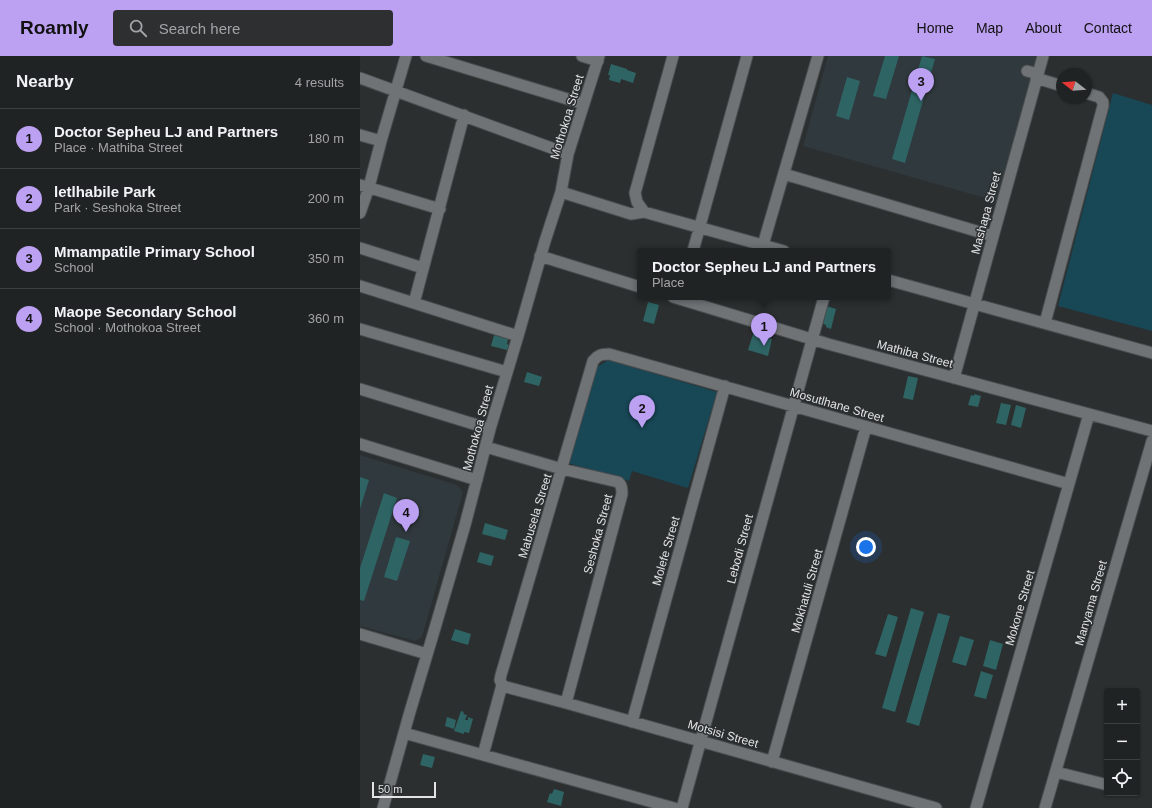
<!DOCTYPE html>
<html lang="en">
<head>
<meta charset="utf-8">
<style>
	body { margin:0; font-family:Helvetica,sans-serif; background:#2d2f31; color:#f1f3f6 }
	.controls { position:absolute; right:12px; bottom:12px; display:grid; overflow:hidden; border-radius:4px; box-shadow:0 1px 3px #0004 }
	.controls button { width:36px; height:36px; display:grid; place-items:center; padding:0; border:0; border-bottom:1px solid #3d4041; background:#202324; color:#f1f3f6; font:20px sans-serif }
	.compass { position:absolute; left:696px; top:12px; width:36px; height:36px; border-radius:50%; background:#202324; box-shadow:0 1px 3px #0004; rotate:287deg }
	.scale { position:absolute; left:12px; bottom:10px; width:64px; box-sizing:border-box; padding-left:4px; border:2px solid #e1e3e4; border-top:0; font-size:11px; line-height:14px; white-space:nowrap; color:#e1e3e4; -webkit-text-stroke:3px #2b2f30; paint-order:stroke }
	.you { position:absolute; left:506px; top:491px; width:14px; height:14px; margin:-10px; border:3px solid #fff; border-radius:50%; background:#1a73e8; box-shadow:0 0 0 6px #1a73e833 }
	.badge { display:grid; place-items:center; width:26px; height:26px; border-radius:50%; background:#bca0f2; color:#111; font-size:13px; font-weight:700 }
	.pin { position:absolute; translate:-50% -33px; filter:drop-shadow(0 1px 2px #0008) }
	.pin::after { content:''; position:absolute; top:21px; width:14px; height:12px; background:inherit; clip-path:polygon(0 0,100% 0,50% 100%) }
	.popup { position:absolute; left:277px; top:192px; width:254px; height:52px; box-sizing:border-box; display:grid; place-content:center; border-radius:4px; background:#202324; filter:drop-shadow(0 1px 3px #0005); font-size:13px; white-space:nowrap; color:#a2a4a6 }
	.popup b { font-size:15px; color:#f1f3f6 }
	.popup::after { content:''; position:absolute; left:50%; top:100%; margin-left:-8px; border:8px solid transparent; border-top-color:#202324 }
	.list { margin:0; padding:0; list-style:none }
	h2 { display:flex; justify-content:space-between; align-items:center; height:52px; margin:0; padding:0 16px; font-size:17px }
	h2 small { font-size:13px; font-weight:400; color:#a2a4a6 }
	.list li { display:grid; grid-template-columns:26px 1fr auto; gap:12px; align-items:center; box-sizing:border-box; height:60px; padding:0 16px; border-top:1px solid #3d4041 }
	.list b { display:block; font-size:15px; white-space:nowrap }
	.list p { margin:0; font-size:13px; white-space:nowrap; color:#a2a4a6 }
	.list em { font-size:13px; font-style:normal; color:#a2a4a6 }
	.icon { flex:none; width:22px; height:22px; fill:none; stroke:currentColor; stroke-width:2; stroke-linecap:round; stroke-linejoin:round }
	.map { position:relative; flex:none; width:792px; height:752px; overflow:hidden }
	header { display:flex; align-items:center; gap:24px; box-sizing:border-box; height:56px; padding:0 20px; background:#bca0f2; color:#111 }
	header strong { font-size:19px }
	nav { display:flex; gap:22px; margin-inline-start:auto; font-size:14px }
	.search { width:280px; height:36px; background:#2d2f31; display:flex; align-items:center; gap:10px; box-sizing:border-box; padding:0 14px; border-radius:4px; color:#a2a4a6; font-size:15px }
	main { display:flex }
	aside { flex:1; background:#202324 }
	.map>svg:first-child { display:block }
	.built { fill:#30393d }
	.green { fill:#184756 }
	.building { fill:#2e6464 }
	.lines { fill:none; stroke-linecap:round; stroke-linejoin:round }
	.minor-casing { stroke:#494c4d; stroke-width:13 }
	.minor { stroke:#6f7375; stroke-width:11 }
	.labels { text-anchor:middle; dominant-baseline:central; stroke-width:3; stroke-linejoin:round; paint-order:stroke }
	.street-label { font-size:12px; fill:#e1e3e4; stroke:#2b2f30 }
</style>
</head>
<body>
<header>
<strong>Roamly</strong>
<div class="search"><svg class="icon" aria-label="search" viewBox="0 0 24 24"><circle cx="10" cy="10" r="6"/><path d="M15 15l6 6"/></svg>Search here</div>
<nav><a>Home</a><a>Map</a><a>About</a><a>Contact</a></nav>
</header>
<main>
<aside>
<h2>Nearby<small>4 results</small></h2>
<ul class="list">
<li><span class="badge">1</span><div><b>Doctor Sepheu LJ and Partners</b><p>Place · Mathiba Street</p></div><em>180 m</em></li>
<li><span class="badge">2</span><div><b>letlhabile Park</b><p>Park · Seshoka Street</p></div><em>200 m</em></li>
<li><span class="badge">3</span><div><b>Mmampatile Primary School</b><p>School</p></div><em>350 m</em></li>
<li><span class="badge">4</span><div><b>Maope Secondary School</b><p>School · Mothokoa Street</p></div><em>360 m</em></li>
</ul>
</aside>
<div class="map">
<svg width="792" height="752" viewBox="0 0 792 752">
	<rect width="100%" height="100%" fill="#2b2f30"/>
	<path class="built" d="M 468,0 L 679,0 L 639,146 L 443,90 Z
		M 0,399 L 97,429 L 103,436 L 62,581 L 55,585 L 0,570 Z"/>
	<path class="green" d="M 753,37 L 792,49 L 792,275 L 698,250 Z
		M 248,304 L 357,336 L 328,432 L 272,415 L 269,425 L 208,407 L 237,311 Z"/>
	<path class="building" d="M 525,0 L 539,0 L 526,43 L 513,40 Z
		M 562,0 L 575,3 L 545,107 L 532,103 Z
		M 251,8 L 267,13 L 267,14 L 276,17 L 273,27 L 261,23 L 260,27 L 249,24 L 250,19 L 248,19 Z
		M 487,21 L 500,25 L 489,64 L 476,60 Z
		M 288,246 L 299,249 L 294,268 L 283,265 Z
		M 466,250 L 476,253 L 471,273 L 466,271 L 466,269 L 461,267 Z
		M 394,275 L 399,277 L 398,280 L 412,283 L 408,300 L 388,294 Z
		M 134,279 L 148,283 L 147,288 L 149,289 L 147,294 L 131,290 Z
		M 167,316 L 182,321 L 179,330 L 164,326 Z
		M 548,320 L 558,322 L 553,344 L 543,342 Z
		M 614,338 L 621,340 L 618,351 L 608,349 L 611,339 L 614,340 Z
		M 641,347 L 651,349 L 646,369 L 636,367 Z
		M 656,349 L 666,352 L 661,372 L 651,369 Z
		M 0,421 L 9,424 L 0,453 Z
		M 24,437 L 37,442 L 4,545 L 0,544 L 0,512 Z
		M 125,467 L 148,474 L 145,484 L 122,478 Z
		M 36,481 L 50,485 L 37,525 L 24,521 Z
		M 120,496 L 134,500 L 131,510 L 117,506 Z
		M 551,552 L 564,556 L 535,656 L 522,652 Z
		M 578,557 L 590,560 L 559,670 L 546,666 Z
		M 528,558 L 538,561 L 526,601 L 515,598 Z
		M 95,573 L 111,578 L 108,589 L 91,584 Z
		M 600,580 L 614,584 L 606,610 L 592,606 Z
		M 630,584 L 643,588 L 636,614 L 623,610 Z
		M 621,615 L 633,619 L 626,643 L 614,640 Z
		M 101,655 L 104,656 L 103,658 L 107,659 L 105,664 L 108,664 L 108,661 L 113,663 L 109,677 L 104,676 L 104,678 L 94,675 Z
		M 87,661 L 96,664 L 94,673 L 85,670 Z
		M 63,698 L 75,701 L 72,712 L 60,709 Z
		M 194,733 L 204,736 L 201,750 L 187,746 L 190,737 L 192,738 Z"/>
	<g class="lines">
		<g class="minor-casing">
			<path id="minor" d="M 66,0 L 224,48
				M 222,0 L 238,5
				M 667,15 L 678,18
				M 0,22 L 208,98
				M 676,22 L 702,30
				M 0,79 L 21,85
				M 424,118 L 633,180
				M 0,129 L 80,153
				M 201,136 L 271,158 L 284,156 L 424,195
				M 284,156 L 277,146 L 275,137 L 313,0
				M 0,157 L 9,131 L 21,85 L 46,0
				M 403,189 L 458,0
				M 0,192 L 63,212
				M 333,195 L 387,0
				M 180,200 L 280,231
				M 528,224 L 792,297
				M 0,230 L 158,280
				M 313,241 L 468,288 L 792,375
				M 54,247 L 104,59
				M 685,267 L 743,50 L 743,46 L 739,41 L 726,37
				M 0,273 L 147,316
				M 594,322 L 683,0
				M 0,333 L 130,373
				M 0,388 L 117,424
				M 126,391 L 202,413 L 258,426 C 262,429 262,433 262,438 L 206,647
				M 0,578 L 67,598
				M 142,629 L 140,624 L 141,619 L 233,305 C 238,299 241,298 249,298 L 709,428
				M 142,629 L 146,631 L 206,647 L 576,752
				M 272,666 L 365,330
				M 44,677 L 314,752
				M 123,699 L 142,629
				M 412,706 L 506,371
				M 696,716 L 744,728
				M 23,752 L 49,659 L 75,572 L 105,469 L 130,373 L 158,280 L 185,185 L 201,136 L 208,98 L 239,0
				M 322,752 L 464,241
				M 616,752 L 729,358
				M 685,752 L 792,385"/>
		</g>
		<use href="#minor" class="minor"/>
	</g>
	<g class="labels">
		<g class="street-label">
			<text transform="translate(207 61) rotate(-73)">Mothokoa Street</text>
			<text transform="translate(626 157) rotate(-75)">Mashapa Street</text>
			<text transform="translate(555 298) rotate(15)">Mathiba Street</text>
			<text transform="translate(477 349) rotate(16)">Mosutlhane Street</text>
			<text transform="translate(118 372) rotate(-75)">Mothokoa Street</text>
			<text transform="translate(175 460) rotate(-73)">Mabusela Street</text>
			<text transform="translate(238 478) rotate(-75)">Seshoka Street</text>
			<text transform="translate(380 493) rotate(-75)">Lebodi Street</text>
			<text transform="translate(306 495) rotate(-74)">Molefe Street</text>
			<text transform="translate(447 535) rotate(-74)">Mokhatuli Street</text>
			<text transform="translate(731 547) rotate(-74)">Manyama Street</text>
			<text transform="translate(660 552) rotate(-74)">Mokone Street</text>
			<text transform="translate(363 678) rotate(16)">Motsisi Street</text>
		</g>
	</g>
</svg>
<div class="controls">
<button>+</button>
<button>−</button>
<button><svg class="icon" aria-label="locate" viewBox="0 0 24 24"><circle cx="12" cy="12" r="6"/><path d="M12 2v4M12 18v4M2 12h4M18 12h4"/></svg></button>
</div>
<svg class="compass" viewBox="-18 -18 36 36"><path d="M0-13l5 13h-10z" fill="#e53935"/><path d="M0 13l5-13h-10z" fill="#a2a4a6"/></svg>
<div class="scale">50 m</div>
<div class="you"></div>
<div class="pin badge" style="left:404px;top:290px">1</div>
<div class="popup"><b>Doctor Sepheu LJ and Partners</b>Place</div>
<div class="pin badge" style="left:282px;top:372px">2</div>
<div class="pin badge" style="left:561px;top:45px">3</div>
<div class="pin badge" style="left:46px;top:476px">4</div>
</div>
</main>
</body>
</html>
